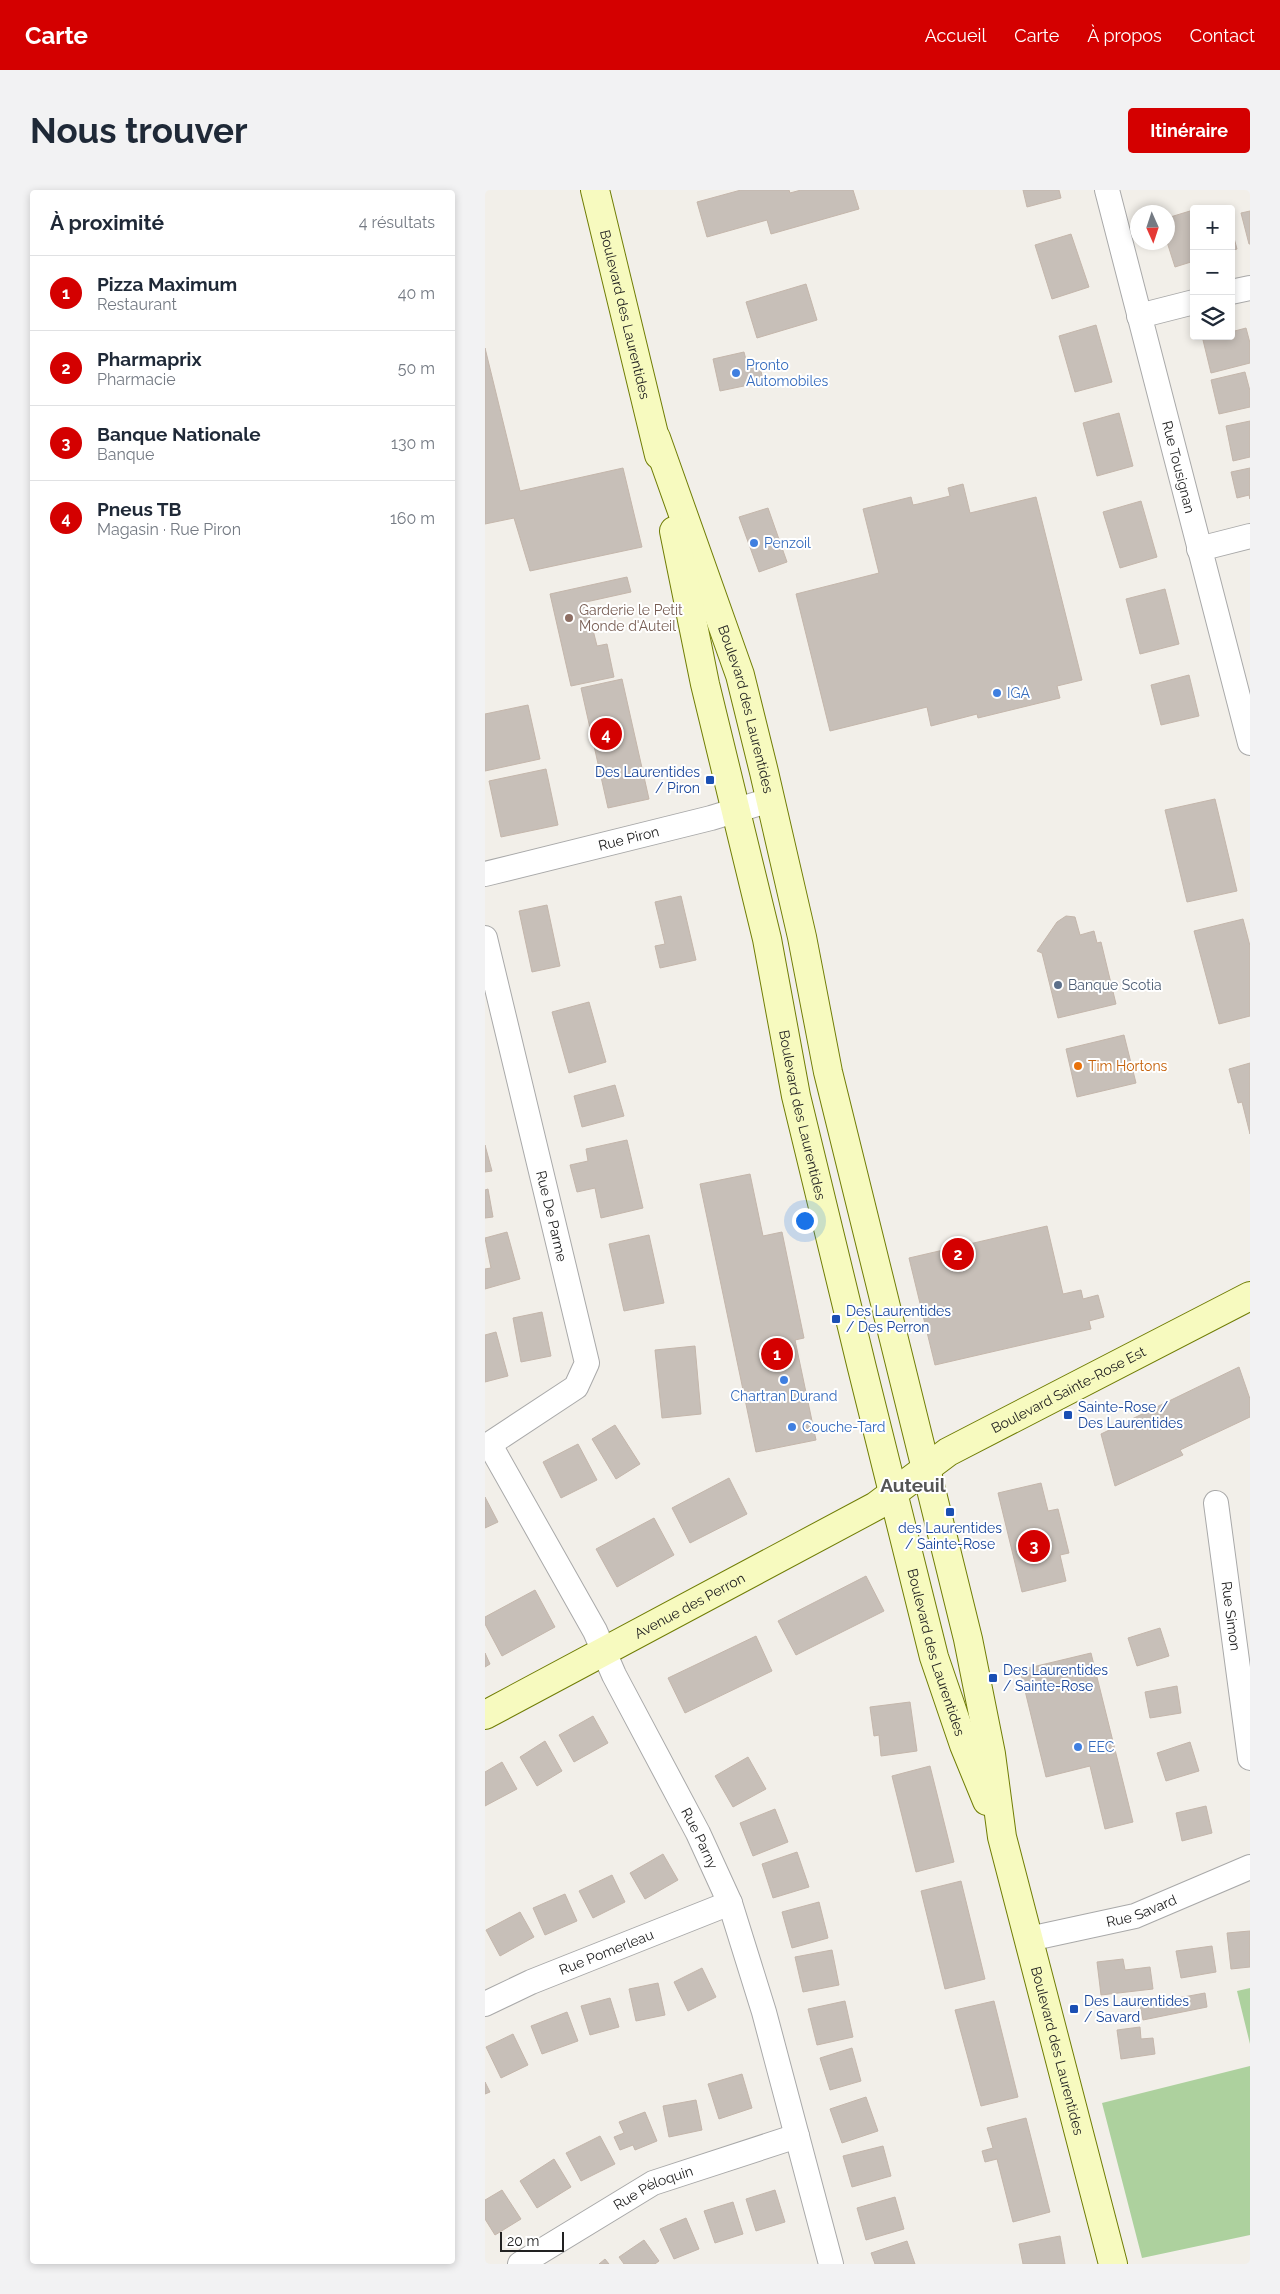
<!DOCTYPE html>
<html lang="fr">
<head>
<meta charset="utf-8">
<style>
	body { margin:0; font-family:Raleway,sans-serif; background:#f2f2f3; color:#1f2937 }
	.controls { position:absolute; right:15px; top:15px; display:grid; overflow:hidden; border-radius:5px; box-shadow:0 2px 8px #0003 }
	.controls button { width:45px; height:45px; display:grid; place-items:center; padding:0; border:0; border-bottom:1px solid #e0e1e3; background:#fff; color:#1f2937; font:25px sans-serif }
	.compass { position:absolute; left:645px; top:15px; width:45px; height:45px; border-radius:50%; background:#fff; box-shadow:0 2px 8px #0003; rotate:177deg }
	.scale { position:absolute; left:15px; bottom:12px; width:64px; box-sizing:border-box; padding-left:5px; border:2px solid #222; border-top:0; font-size:14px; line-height:18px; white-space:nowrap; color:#222; -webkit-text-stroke:4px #fff; paint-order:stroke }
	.you { position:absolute; left:319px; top:1030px; width:18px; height:18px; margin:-12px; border:4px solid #fff; border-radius:50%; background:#1a73e8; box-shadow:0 0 0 8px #1a73e833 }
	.badge { display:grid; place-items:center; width:32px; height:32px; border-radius:50%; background:#d40000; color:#fff; font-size:16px; font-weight:700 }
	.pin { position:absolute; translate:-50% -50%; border:2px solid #fff; box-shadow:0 1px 5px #0006 }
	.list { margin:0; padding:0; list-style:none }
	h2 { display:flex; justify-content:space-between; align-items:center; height:65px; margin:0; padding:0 20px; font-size:21px }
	h2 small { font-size:16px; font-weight:400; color:#747a83 }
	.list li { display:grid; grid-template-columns:32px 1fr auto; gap:15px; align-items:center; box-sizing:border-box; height:75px; padding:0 20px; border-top:1px solid #e0e1e3 }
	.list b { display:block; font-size:19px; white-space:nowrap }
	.list p { margin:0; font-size:16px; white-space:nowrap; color:#747a83 }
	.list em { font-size:16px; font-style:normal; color:#747a83 }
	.icon { flex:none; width:28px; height:28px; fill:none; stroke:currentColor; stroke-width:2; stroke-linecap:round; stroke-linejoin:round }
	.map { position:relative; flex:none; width:765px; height:2074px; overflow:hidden; border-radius:5px }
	header { display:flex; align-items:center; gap:30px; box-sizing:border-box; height:70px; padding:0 25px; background:#d40000; color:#fff }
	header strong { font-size:24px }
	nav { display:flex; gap:28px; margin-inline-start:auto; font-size:18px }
	.intro { display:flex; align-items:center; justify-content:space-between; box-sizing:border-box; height:120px; padding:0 30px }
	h1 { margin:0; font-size:35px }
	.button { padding:12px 22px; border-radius:5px; background:#d40000; color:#fff; font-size:18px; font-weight:700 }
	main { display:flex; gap:30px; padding:0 30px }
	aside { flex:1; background:#fff; border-radius:5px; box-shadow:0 2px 8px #0003 }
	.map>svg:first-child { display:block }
	.forest { fill:#add19e }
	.building { fill:#c7bfb8; stroke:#c4b6ab }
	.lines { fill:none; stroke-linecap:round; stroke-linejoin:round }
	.street-casing { stroke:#a9a9a9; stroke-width:26 }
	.secondary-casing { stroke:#707d05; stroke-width:30 }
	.street { stroke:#fff; stroke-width:24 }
	.secondary { stroke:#f7fabf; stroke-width:28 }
	.shop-dot { fill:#3f7fe0; stroke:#fff; stroke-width:2 }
	.education-dot { fill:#8d6e63; stroke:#fff; stroke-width:2 }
	.transit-dot { fill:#1a4fb4; stroke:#fff; stroke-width:2 }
	.service-dot { fill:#5c6f8a; stroke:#fff; stroke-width:2 }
	.food-dot { fill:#e8710a; stroke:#fff; stroke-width:2 }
	.labels { text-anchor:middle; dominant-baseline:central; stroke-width:4; stroke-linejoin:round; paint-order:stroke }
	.street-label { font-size:14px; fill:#222; stroke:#fff }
	.shop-label { font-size:14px; fill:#366cbe; stroke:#fff; text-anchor:start }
	.education-label { font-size:14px; fill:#785e54; stroke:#fff; text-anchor:start }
	.transit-label { font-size:14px; fill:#164399; stroke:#fff; text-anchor:start }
	.service-label { font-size:14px; fill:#4e5e75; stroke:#fff; text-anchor:start }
	.food-label { font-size:14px; fill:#c56008; stroke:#fff; text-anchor:start }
	.district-label { font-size:19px; font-weight:bold; fill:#555; stroke:#fff }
</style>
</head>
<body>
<header>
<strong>Carte</strong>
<nav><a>Accueil</a><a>Carte</a><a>À propos</a><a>Contact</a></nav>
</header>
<div class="intro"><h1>Nous trouver</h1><a class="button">Itinéraire</a></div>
<main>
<aside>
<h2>À proximité<small>4 résultats</small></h2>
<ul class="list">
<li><span class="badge">1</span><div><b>Pizza Maximum</b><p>Restaurant</p></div><em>40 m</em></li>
<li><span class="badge">2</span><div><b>Pharmaprix</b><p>Pharmacie</p></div><em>50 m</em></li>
<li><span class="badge">3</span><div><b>Banque Nationale</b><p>Banque</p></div><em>130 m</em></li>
<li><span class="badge">4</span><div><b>Pneus TB</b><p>Magasin · Rue Piron</p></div><em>160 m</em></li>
</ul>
</aside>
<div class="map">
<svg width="765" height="2074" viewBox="0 0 765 2074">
	<rect width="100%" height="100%" fill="#f2efe9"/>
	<path class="forest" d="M 765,1798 L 765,1854 L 752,1801 Z
		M 765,1876 L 765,2045 L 657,2068 L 617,1913 Z"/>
	<path class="building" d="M 256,0 L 304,0 L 305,3 L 316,0 L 368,0 L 374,19 L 286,44 L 282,30 L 222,47 L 212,12 Z
		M 538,0 L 574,0 L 576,8 L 542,17 Z
		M 705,21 L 709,33 L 709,71 L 690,77 L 682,52 L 682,28 Z
		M 765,21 L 765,54 L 764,54 L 756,23 Z
		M 746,37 L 752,59 L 746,61 Z
		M 586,44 L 604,97 L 567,109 L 550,55 Z
		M 321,94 L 332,130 L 272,148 L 261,112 Z
		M 611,135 L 627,192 L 590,202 L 574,146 Z
		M 761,138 L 765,153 L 765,173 L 726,183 L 718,150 L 731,146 L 746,146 L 746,142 Z
		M 0,158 L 35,301 L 138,278 L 157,357 L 45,381 L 29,328 L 0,334 Z
		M 259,162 L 263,178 L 275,175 L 278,192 L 235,201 L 228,169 Z
		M 760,182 L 765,201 L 765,217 L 734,224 L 726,190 Z
		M 634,223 L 648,276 L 612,286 L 598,233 Z
		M 765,231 L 765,267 L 748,271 L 741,236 Z
		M 765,278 L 765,309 L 764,305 L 752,308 L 746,282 Z
		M 478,294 L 485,323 L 551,307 L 597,490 L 572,496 L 575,508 L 493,528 L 492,524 L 446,536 L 442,517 L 345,541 L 311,404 L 394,383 L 378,319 L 426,307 L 428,315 L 433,314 L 465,306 L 463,298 Z
		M 656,311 L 672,367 L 635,378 L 618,322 Z
		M 283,318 L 302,372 L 274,382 L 254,327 Z
		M 142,387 L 146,402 L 101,412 L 112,456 L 122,454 L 129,487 L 86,496 L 65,404 Z
		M 680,399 L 694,454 L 655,464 L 641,409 Z
		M 704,485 L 714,526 L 676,535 L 666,495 Z
		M 137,489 L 164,609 L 123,618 L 96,498 Z
		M 43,515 L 55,569 L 0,581 L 0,524 Z
		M 61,579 L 73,635 L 16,647 L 4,591 Z
		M 730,609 L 752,701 L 702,712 L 680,620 Z
		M 196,706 L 211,770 L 175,778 L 170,756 L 180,754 L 170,712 Z
		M 62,715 L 75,776 L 47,782 L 34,721 Z
		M 581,726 L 590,727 L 595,745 L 609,741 L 612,753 L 616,752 L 631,814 L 573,828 L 557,763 L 552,761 L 572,732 Z
		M 758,729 L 765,756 L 765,826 L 734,834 L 709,741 Z
		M 104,812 L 121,872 L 84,883 L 67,822 Z
		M 639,845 L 651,893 L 592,907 L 581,859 Z
		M 765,873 L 765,944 L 757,912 L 753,913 L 744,879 Z
		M 130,895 L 139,926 L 97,937 L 89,906 Z
		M 142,950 L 158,1018 L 116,1028 L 110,998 L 92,1002 L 85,975 L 103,971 L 101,959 Z
		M 0,955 L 7,981 L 0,982 Z
		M 265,984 L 278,1046 L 297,1042 L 319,1148 L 310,1150 L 331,1250 L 271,1262 L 215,994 Z
		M 3,999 L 8,1027 L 0,1028 L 0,1000 Z
		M 562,1036 L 578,1104 L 596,1100 L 598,1109 L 613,1105 L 619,1127 L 604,1131 L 606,1139 L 450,1175 L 424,1068 Z
		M 22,1042 L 35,1089 L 0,1099 L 0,1079 L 6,1078 L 0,1048 Z
		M 164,1045 L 179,1113 L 139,1121 L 124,1054 Z
		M 57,1122 L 66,1166 L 36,1172 L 28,1128 Z
		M 11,1142 L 23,1186 L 0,1192 L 0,1145 Z
		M 210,1156 L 216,1224 L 177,1228 L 170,1160 Z
		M 754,1177 L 765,1209 L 765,1227 L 695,1260 L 698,1265 L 630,1296 L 616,1244 Z
		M 130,1235 L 155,1274 L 131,1289 L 107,1249 Z
		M 93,1254 L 112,1290 L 76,1308 L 58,1272 Z
		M 244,1288 L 262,1324 L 205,1353 L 187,1318 Z
		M 556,1293 L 563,1321 L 573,1319 L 584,1363 L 575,1365 L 581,1391 L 537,1402 L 513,1303 Z
		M 0,1307 L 13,1332 L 0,1338 Z
		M 169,1328 L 189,1365 L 132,1397 L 111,1359 Z
		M 381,1386 L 399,1421 L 311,1465 L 293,1431 Z
		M 50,1400 L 70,1437 L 17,1466 L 0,1434 L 0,1427 Z
		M 675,1438 L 684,1466 L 652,1476 L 643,1448 Z
		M 271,1446 L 287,1481 L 200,1523 L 183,1488 Z
		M 0,1463 L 5,1474 L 0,1477 Z
		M 606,1463 L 648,1632 L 620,1639 L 605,1576 L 561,1587 L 535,1480 Z
		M 692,1496 L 696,1523 L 665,1528 L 660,1502 Z
		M 425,1512 L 432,1561 L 396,1566 L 394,1545 L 389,1546 L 385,1517 Z
		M 108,1526 L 123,1553 L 89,1572 L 74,1545 Z
		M 60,1551 L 77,1581 L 52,1596 L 35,1567 Z
		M 705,1552 L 714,1581 L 681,1591 L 672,1563 Z
		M 263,1567 L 281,1599 L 248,1617 L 230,1586 Z
		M 17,1572 L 32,1599 L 0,1616 L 0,1582 Z
		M 445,1576 L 469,1672 L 431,1682 L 407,1586 Z
		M 721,1616 L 727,1643 L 697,1651 L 691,1623 Z
		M 290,1619 L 303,1652 L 268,1666 L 255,1633 Z
		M 312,1662 L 324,1697 L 288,1708 L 277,1674 Z
		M 178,1664 L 193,1690 L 160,1709 L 145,1683 Z
		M 127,1685 L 140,1712 L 108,1728 L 94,1701 Z
		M 476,1691 L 500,1789 L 460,1799 L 436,1701 Z
		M 80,1704 L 92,1731 L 60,1745 L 48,1718 Z
		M 334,1712 L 343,1748 L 307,1758 L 297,1722 Z
		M 35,1722 L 49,1747 L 15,1766 L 1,1740 Z
		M 765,1741 L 765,1777 L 746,1779 L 742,1743 Z
		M 727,1756 L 731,1782 L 696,1788 L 691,1761 Z
		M 347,1760 L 354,1795 L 318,1802 L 310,1767 Z
		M 638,1769 L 640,1780 L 665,1777 L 668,1799 L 616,1805 L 612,1772 Z
		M 217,1778 L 231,1807 L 203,1821 L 189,1792 Z
		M 173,1793 L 180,1825 L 151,1831 L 144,1799 Z
		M 720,1803 L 722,1817 L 658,1830 L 655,1815 Z
		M 125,1808 L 134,1837 L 105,1845 L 96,1816 Z
		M 360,1811 L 368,1847 L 332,1855 L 323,1819 Z
		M 509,1811 L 533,1907 L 496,1916 L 470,1820 Z
		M 82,1822 L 93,1851 L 57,1864 L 46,1836 Z
		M 655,1837 L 656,1849 L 668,1848 L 670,1864 L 636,1869 L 632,1840 Z
		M 28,1844 L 43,1875 L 16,1888 L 1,1857 Z
		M 367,1858 L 376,1891 L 345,1900 L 335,1868 Z
		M 257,1884 L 267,1918 L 234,1929 L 223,1894 Z
		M 0,1892 L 5,1902 L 0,1904 Z
		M 381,1907 L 393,1941 L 357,1953 L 345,1919 Z
		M 211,1910 L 217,1940 L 184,1947 L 178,1916 Z
		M 160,1922 L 172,1951 L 150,1960 L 148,1955 L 135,1960 L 129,1947 L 139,1943 L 134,1932 Z
		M 541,1928 L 565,2022 L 528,2032 L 512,1969 L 500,1972 L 497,1961 L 508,1958 L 502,1938 Z
		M 115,1946 L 130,1974 L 96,1991 L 81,1963 Z
		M 398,1956 L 406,1986 L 367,1997 L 358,1966 Z
		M 69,1969 L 86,1997 L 52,2018 L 35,1991 Z
		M 17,2000 L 36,2029 L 10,2045 L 0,2029 L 0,2010 Z
		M 290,2000 L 300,2032 L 271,2041 L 261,2009 Z
		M 410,2007 L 419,2039 L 381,2050 L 372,2018 Z
		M 248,2012 L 258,2044 L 230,2053 L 219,2021 Z
		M 201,2028 L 214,2059 L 189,2069 L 175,2039 Z
		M 575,2046 L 580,2074 L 538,2074 L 534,2054 Z
		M 159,2050 L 174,2071 L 170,2074 L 139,2074 L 134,2067 Z
		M 422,2051 L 430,2074 L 390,2074 L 386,2063 Z
		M 120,2069 L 124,2074 L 114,2074 Z"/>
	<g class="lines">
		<g class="street-casing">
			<g id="street">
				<path id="s1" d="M 622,0 L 765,553"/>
				<path d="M 746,102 L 765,98"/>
				<path d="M 654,126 L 709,112"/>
				<path d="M 714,359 L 765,346"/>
				<path id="s2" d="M 0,684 L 226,628 L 285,610"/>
				<path id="s3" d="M 0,748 L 102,1173 L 91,1197 L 0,1257"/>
				<path id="s4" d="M 5,1255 L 110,1441 L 129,1485 L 213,1643 L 245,1713 L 279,1822 L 346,2074"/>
				<path id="s5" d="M 731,1313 L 765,1568"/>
				<path id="s6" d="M 544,1749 L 650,1726 L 765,1677"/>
				<path id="s7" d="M 0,1814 L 46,1792 L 245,1713"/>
				<path id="s8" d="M 35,2074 L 168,1993 L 312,1946"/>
			</g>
		</g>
		<g class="secondary-casing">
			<g id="secondary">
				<path id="s9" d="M 110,0 L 174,265"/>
				<path id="s10" d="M 171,248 L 255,485 L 279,582 L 317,747 L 343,882 L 483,1449 L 506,1564 L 517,1647 L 628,2074"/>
				<path id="s11" d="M 189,341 L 220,494 L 282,749 L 311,906 L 377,1178 L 449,1467 L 479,1555 L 502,1611"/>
				<path id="s12" d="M 0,1525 L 391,1316 L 463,1262 L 765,1106"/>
			</g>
		</g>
		<use href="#street" class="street"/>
		<use href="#secondary" class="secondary"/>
	</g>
	<g class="shop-dot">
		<circle cx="251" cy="183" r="5"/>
		<circle cx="269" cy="353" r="5"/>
		<circle cx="512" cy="503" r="5"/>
		<circle cx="299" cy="1190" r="5"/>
		<circle cx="307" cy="1237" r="5"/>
		<circle cx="593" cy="1557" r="5"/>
	</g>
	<circle class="education-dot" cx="84" cy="428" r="5"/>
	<g class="transit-dot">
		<rect x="220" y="585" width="10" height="10" rx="2.5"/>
		<rect x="346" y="1124" width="10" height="10" rx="2.5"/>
		<rect x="578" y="1220" width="10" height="10" rx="2.5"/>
		<rect x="460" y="1317" width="10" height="10" rx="2.5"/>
		<rect x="503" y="1483" width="10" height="10" rx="2.5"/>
		<rect x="584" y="1814" width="10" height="10" rx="2.5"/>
	</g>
	<circle class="service-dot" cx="573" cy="795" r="5"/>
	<circle class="food-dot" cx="593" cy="876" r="5"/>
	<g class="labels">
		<g class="street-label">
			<text stroke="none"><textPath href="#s9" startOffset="128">Boulevard des Laurentides</textPath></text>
			<text stroke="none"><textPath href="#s1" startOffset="286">Rue Tousignan</textPath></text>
			<text stroke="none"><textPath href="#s10" startOffset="286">Boulevard des Laurentides</textPath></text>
			<text stroke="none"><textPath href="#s2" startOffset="148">Rue Piron</textPath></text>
			<text stroke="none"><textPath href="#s11" startOffset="598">Boulevard des Laurentides</textPath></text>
			<text stroke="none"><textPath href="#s3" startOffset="286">Rue De Parme</textPath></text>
			<text stroke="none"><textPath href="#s12" startOffset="669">Boulevard Sainte-Rose Est</textPath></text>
			<text stroke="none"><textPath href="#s12" startOffset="232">Avenue des Perron</textPath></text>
			<text stroke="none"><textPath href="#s5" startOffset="114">Rue Simon</textPath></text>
			<text stroke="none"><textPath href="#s11" startOffset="1152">Boulevard des Laurentides</textPath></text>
			<text stroke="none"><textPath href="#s4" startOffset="446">Rue Parny</textPath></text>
			<text stroke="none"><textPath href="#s6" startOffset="116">Rue Savard</textPath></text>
			<text stroke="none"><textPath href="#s7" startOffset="132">Rue Pomerleau</textPath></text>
			<text stroke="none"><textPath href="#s10" startOffset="1664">Boulevard des Laurentides</textPath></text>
			<text stroke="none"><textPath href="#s8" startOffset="154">Rue Péloquin</textPath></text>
		</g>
		<g class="shop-label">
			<text x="261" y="175">Pronto<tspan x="261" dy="16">Automobiles</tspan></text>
			<text x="279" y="353">Penzoil</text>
			<text x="522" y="503">IGA</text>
			<text x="299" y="1206" text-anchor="middle">Chartran Durand</text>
			<text x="317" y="1237">Couche-Tard</text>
			<text x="603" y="1557">EEC</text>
		</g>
		<g class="education-label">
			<text x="94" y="420">Garderie le Petit<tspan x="94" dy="16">Monde d'Auteil</tspan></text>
		</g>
		<g class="transit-label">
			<text x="215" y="582" text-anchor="end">Des Laurentides<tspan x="215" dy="16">/ Piron</tspan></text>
			<text x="361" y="1121">Des Laurentides<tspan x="361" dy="16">/ Des Perron</tspan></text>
			<text x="593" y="1217">Sainte-Rose /<tspan x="593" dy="16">Des Laurentides</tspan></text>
			<text x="465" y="1338" text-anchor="middle">des Laurentides<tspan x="465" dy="16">/ Sainte-Rose</tspan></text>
			<text x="518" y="1480">Des Laurentides<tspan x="518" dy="16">/ Sainte-Rose</tspan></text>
			<text x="599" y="1811">Des Laurentides<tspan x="599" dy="16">/ Savard</tspan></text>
		</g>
		<g class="service-label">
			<text x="583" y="795">Banque Scotia</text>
		</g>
		<g class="food-label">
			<text x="603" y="876">Tim Hortons</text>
		</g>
		<g class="district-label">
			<text x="428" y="1295">Auteuil</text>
		</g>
	</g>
</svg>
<div class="controls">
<button>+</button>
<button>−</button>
<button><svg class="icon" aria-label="layers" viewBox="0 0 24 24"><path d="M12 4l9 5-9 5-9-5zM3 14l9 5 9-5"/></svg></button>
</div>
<svg class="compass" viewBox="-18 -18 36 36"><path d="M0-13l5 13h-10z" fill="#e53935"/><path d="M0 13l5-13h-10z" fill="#747a83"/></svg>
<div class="scale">20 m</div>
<div class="you"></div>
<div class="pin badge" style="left:292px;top:1164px">1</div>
<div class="pin badge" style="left:473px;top:1064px">2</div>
<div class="pin badge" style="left:549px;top:1356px">3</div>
<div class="pin badge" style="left:121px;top:544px">4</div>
</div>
</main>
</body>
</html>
